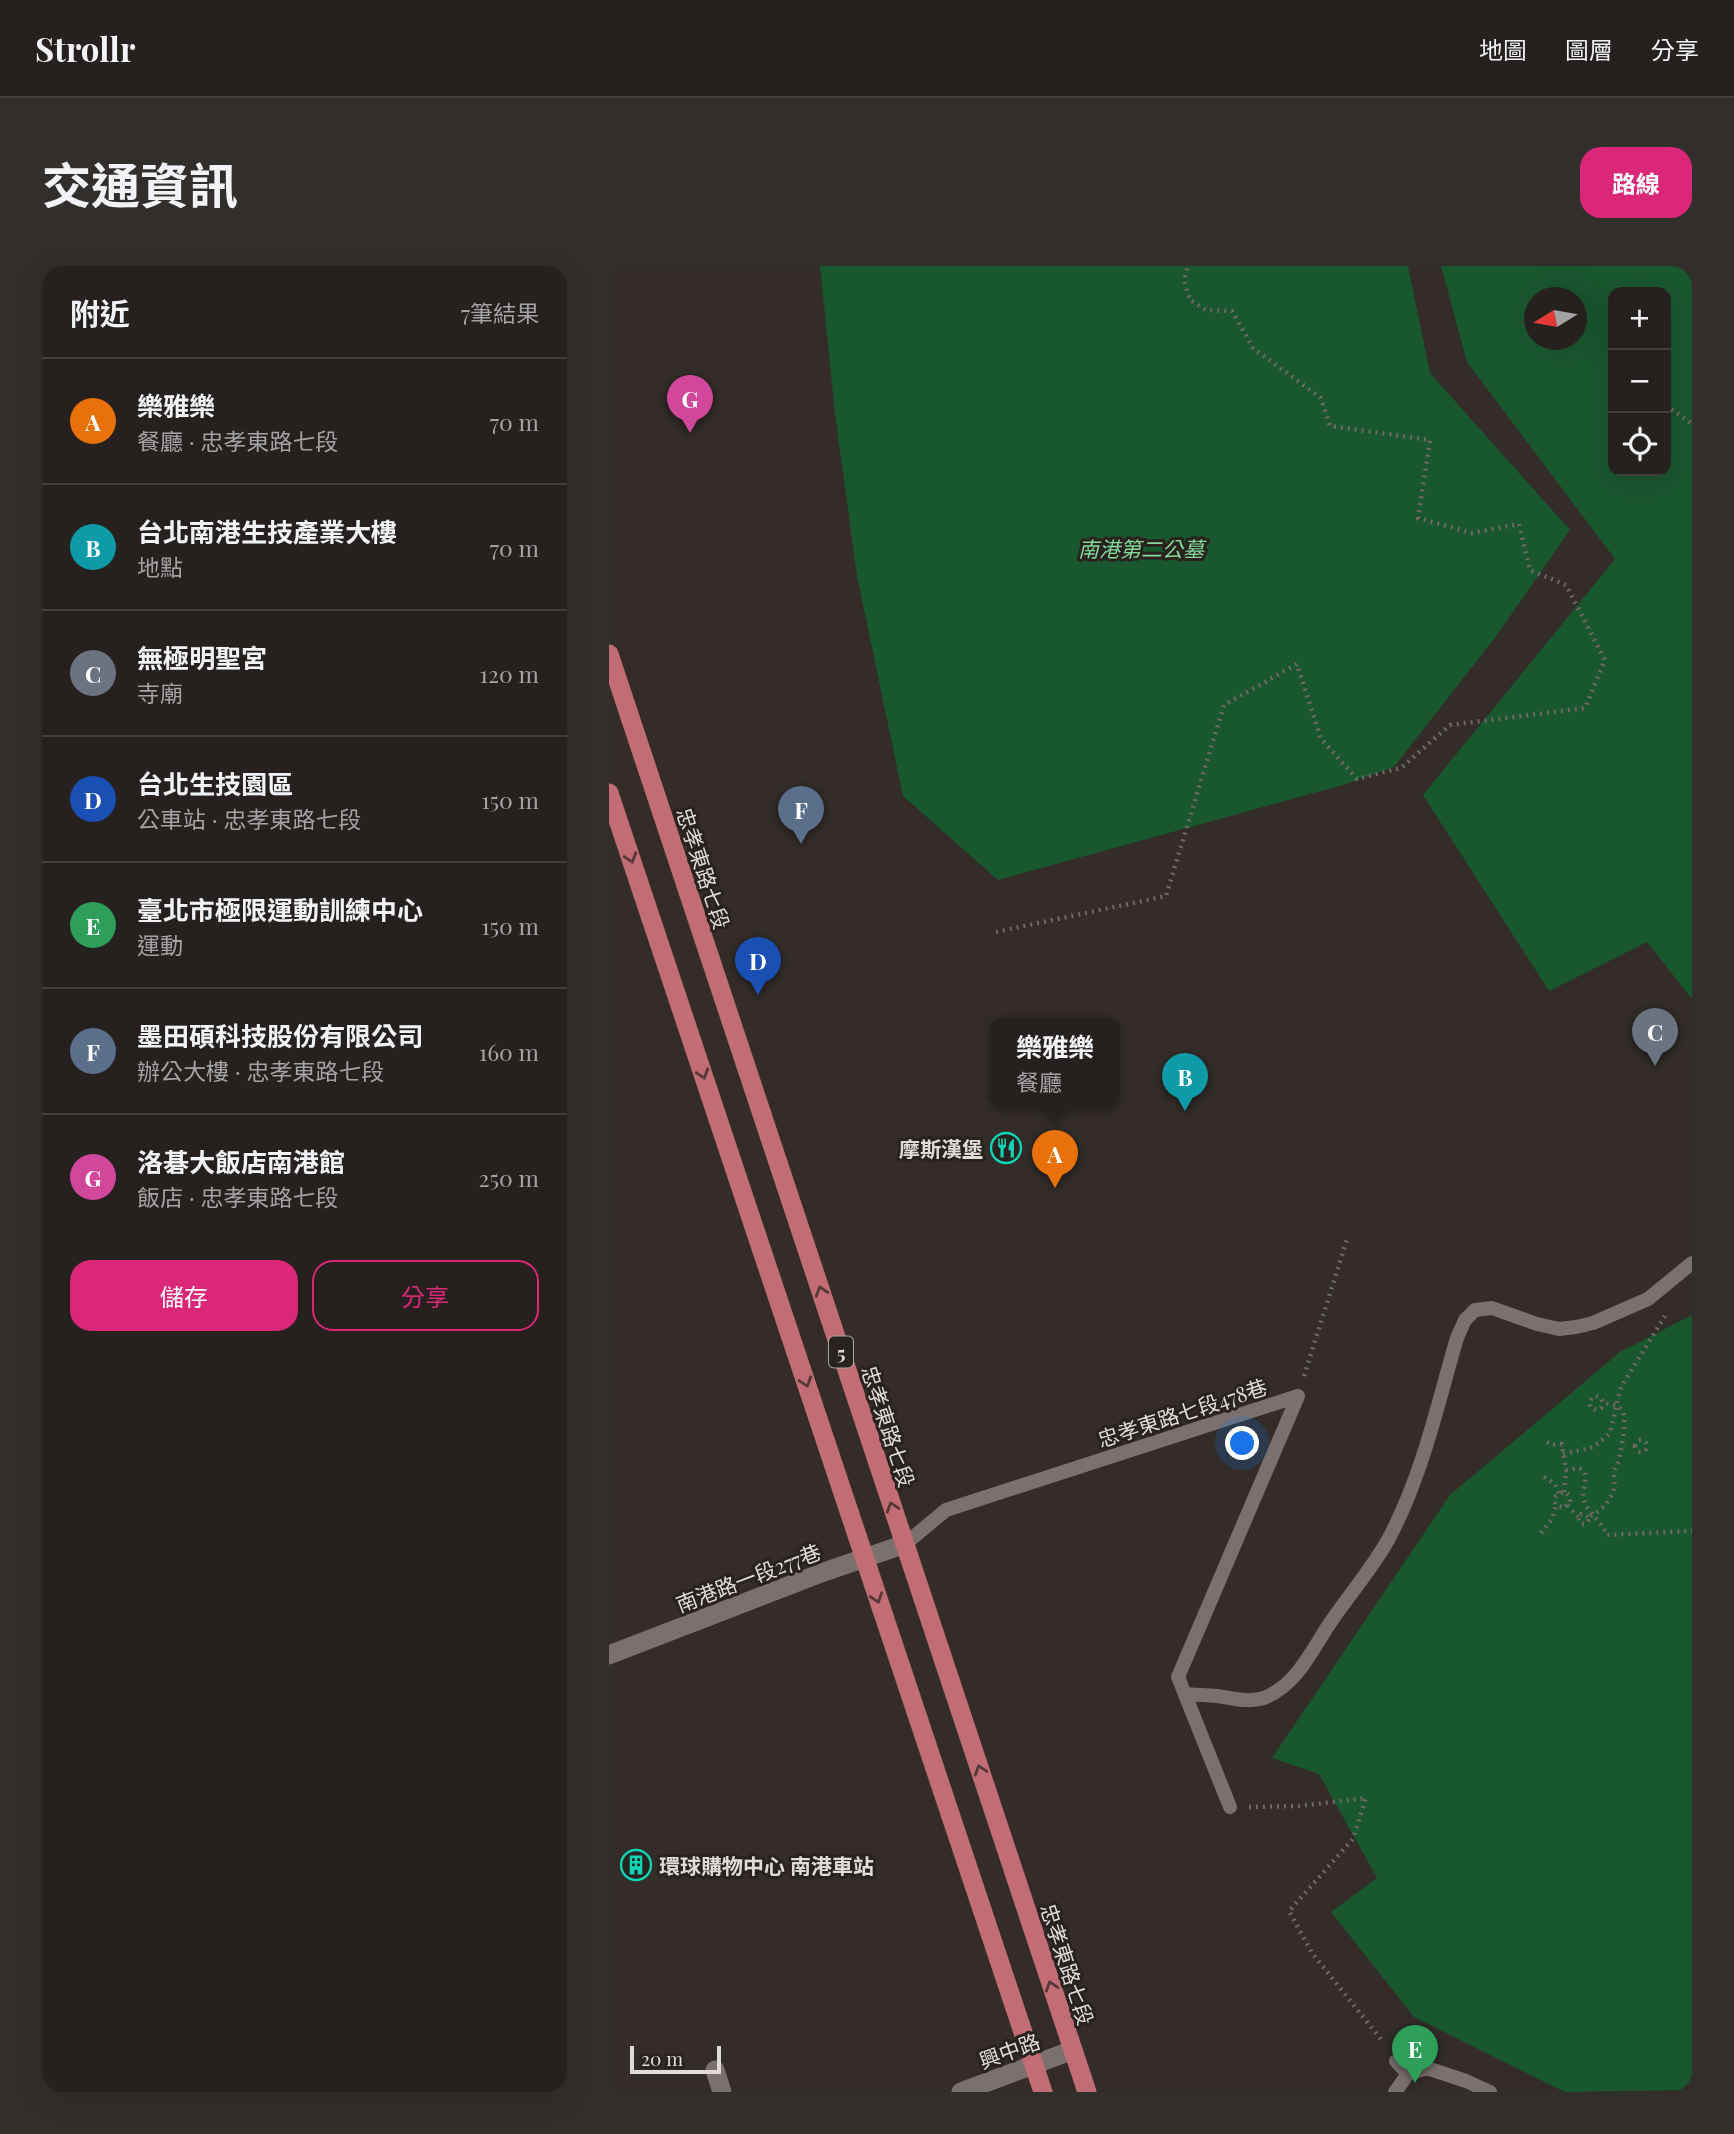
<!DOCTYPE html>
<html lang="zh-TW">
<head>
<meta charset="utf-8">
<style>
	body { margin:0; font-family:"Playfair Display","Noto Sans TC",serif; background:#322e2b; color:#f1f3f6 }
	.controls { position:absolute; right:21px; top:21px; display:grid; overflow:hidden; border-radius:14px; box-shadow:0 7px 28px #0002 }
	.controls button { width:63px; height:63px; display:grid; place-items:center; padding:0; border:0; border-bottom:2px solid #423e3c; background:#26211e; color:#f1f3f6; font:35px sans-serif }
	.compass { position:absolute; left:915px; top:21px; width:63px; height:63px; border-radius:50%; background:#26211e; box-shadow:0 7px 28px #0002; rotate:259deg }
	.scale { position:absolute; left:21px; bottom:18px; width:91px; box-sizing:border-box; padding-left:7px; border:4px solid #e0dbd9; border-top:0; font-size:19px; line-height:24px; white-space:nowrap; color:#e0dbd9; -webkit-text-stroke:5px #29221f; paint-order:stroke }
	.you { position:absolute; left:634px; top:1178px; width:24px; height:24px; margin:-18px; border:5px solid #fff; border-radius:50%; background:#1a73e8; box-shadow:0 0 0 10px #1a73e833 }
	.badge { display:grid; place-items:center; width:46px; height:46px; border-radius:50%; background:#db2777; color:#fff; font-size:23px; font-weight:700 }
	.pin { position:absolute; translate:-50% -58px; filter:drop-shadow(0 2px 4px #0008) }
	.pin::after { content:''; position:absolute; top:37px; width:24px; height:21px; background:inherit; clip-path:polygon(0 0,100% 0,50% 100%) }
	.popup { position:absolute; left:381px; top:751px; width:130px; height:91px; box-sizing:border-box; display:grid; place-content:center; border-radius:14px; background:#26211e; filter:drop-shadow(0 2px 5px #0005); font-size:23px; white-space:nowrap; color:#a4a3a4 }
	.popup b { font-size:26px; color:#f1f3f6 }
	.popup::after { content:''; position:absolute; left:50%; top:100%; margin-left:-14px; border:14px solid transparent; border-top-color:#26211e }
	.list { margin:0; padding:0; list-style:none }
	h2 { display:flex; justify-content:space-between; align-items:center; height:91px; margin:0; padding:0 28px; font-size:30px }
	h2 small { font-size:23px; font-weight:400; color:#a4a3a4 }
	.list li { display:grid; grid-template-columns:46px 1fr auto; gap:21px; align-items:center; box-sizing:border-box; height:126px; padding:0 28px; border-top:2px solid #423e3c }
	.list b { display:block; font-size:26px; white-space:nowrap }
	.list p { margin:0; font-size:23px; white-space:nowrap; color:#a4a3a4 }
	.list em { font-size:23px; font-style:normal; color:#a4a3a4 }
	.actions { display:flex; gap:14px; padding:21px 28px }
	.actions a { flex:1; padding:16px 0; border:2px solid #db2777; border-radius:21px; text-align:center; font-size:24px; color:#db2777 }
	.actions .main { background:#db2777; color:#fff }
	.icon { flex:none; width:38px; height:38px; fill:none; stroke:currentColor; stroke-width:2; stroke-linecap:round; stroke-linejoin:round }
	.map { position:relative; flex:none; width:1083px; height:1826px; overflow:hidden; border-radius:21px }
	header { display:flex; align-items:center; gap:42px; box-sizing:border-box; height:98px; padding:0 35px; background:#26211e; border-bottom:2px solid #423e3c }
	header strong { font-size:33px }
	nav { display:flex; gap:38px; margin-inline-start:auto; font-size:24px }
	.intro { display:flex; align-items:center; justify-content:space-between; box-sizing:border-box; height:168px; padding:0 42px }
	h1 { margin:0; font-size:49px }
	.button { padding:18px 32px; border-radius:21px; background:#db2777; color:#fff; font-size:24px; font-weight:700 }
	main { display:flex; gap:42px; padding:0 42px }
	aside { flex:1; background:#26211e; border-radius:21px; box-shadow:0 7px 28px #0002 }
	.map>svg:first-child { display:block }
	.green { fill:#19572f; fill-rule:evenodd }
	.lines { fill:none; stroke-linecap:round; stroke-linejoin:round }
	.path { stroke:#6f6865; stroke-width:4.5; stroke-dasharray:2 5; stroke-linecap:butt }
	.service { stroke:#7a716e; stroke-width:14 }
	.pedestrian { stroke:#7a716e; stroke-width:19 }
	.minor { stroke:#7a716e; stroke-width:19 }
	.primary { stroke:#c26c76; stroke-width:19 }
	.oneway { stroke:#573839 }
	.labels { text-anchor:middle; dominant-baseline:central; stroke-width:6; stroke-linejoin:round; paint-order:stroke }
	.shield { fill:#29221f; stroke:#a9a4a1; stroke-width:2 }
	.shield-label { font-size:19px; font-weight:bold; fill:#e0dbd9 }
	.park-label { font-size:21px; font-style:italic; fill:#82d899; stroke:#29221f }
	.street-label { font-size:21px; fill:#e0dbd9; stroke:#29221f }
	.poi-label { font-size:21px; font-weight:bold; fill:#e0dbd9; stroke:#29221f; text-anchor:end }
</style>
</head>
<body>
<header>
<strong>Strollr</strong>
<nav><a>地圖</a><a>圖層</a><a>分享</a></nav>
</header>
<div class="intro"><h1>交通資訊</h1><a class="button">路線</a></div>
<main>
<aside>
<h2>附近<small>7筆結果</small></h2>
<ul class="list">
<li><span class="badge" style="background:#e8710a">A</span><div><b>樂雅樂</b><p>餐廳 · 忠孝東路七段</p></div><em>70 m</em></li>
<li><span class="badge" style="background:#0f9aa8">B</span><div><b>台北南港生技產業大樓</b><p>地點</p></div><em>70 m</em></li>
<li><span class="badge" style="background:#6b7280">C</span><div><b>無極明聖宮</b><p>寺廟</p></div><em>120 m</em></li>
<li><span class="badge" style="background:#1a4fb4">D</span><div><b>台北生技園區</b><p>公車站 · 忠孝東路七段</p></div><em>150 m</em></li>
<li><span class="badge" style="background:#2e9e5b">E</span><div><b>臺北市極限運動訓練中心</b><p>運動</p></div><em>150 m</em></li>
<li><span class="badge" style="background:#5c6f8a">F</span><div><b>墨田碩科技股份有限公司</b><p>辦公大樓 · 忠孝東路七段</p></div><em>160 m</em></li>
<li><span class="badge" style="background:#d1479c">G</span><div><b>洛碁大飯店南港館</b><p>飯店 · 忠孝東路七段</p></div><em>250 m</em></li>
</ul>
<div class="actions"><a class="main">儲存</a><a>分享</a></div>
</aside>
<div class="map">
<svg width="1083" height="1826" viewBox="0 0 1083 1826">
	<rect width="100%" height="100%" fill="#332c28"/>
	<path class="green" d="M 211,0 L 799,0 L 821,107 L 961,264 L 888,369 L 785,501 L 734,519 L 389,614 L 294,530 L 248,310 L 226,148 Z
		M 832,0 L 1083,0 L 1083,733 L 1038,676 L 940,725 L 814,529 L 1006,293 L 858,96 ZM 1057,26 L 1057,205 L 1004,205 L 1004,26 ZM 926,32 L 968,32 L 968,74 L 926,74 Z
		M 1083,1049 L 1083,1824 L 956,1826 L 805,1751 L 722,1646 L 768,1612 L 710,1508 L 663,1492 L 841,1229 L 1011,1086 Z"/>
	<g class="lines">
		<path class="path" d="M 1057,139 L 1083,158
			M 387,666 L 557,630 L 615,439 L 688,398 L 712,473 L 748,513 L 792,502 L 841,459 L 976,442 L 996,394 L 957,319 L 921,304 L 910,258 L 863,267 L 809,252 L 821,174 L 721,160 L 712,132 L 644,82 L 623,45 L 597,44 L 581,34 L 575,15 L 579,0
			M 695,1110 L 739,970
			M1026 1180a6 6 0 1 1 12 0a6 6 0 1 1-12 0Z
			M 938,1176 L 943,1179 L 953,1178 L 957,1204 L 970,1202 L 975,1205 C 979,1215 972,1224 975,1234 C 979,1247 993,1256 998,1269 L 1083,1265
			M 954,1188 L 985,1181 L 1001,1167 L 1012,1121 L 1056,1050
			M 935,1211 L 946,1218 L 950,1227
			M 955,1226 L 957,1204
			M 958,1239 L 955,1242 L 947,1239 L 945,1234 L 947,1230 L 955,1226 L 960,1229 L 961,1235 L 958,1239 L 969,1251
			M 979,1251 L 976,1248 L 972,1248 L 969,1251 L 972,1258 L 976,1258 L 979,1255 L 979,1251 C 989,1247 999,1238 1003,1228 C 1007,1221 1005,1214 1005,1206 C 1005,1203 1008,1200 1009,1196 C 1012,1186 1018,1155 1014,1146 C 1010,1138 1002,1138 994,1137 L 992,1132 L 987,1130 L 983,1132 L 980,1137 L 982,1142 L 987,1144 L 992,1142 L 994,1137
			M 932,1267 L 943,1253 L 947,1239
			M 640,1541 L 690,1540 L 757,1532 L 744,1573 L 680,1645 L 703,1687 L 775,1777"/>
		<path class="service" d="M 296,1278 L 337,1244 L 689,1130
			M 576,1428 C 586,1429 597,1429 608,1430 C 624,1432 639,1437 655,1432 C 688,1419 703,1384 721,1357 C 740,1329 762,1304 779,1274 C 813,1211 828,1140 848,1072 L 856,1054 L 866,1044 L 883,1042 L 928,1058 L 950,1063 L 967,1061 L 984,1057 L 1039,1033 L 1083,997
			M 621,1541 L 569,1411 L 689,1130
			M 787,1795 L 799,1808 L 818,1802 L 857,1815 L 881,1826
			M 786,1826 L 799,1808"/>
		<path class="pedestrian" d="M 106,1804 L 113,1826"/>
		<path class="minor" d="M 0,1389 L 215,1306 L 296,1278
			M 352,1826 L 464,1784"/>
		<path class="primary" d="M 0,388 L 478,1826
			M 0,527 L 434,1826"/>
	</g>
	<defs><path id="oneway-chevron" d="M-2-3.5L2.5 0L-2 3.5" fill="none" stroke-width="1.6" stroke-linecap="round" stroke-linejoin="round" transform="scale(1.75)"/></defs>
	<g class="oneway">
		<use href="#oneway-chevron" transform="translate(22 592) rotate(72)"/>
		<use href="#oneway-chevron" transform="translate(94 808) rotate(72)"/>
		<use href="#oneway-chevron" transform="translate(212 1025) rotate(-108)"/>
		<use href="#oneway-chevron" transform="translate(197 1116) rotate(72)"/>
		<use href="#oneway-chevron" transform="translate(283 1241) rotate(-108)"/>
		<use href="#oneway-chevron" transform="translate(268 1332) rotate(72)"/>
		<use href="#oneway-chevron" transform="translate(371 1504) rotate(-108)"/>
		<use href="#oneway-chevron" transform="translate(442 1720) rotate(-108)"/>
	</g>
	<defs>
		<g id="restaurant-ring" transform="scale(1.575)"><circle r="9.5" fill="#29221f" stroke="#0dd5b5" stroke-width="1.5"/><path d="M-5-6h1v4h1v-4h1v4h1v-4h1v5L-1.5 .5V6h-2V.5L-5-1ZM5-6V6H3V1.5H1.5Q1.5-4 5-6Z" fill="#0dd5b5"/></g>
		<g id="building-ring" transform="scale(1.575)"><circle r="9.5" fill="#29221f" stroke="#0dd5b5" stroke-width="1.5"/><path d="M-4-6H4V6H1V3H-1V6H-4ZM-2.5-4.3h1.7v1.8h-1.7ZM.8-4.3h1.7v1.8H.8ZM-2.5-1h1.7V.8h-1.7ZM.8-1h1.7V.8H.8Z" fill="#0dd5b5"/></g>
	</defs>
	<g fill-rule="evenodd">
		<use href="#restaurant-ring" x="397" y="882"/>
		<use href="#building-ring" x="27" y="1599"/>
	</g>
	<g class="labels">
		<rect class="shield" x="220" y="1070.5" width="24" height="31" rx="5"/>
		<g class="shield-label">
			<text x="232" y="1086">5</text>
		</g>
		<g class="park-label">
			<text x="532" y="282">南港第二公墓</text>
		</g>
		<g class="street-label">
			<text transform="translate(95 602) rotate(72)">忠孝東路七段</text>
			<text transform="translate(573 1146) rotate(-18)">忠孝東路七段478巷</text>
			<text transform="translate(280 1160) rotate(72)">忠孝東路七段</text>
			<text transform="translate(139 1311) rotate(-21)">南港路一段277巷</text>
			<text transform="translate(459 1698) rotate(72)">忠孝東路七段</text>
			<text transform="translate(400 1784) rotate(-20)">興中路</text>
		</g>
		<g class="poi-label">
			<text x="374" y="882">摩斯漢堡</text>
			<text x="50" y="1599" text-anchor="start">環球購物中心 南港車站</text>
		</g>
	</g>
</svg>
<div class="controls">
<button>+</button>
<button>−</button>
<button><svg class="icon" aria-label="locate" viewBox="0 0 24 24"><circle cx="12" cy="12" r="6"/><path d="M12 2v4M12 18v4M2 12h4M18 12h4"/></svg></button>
</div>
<svg class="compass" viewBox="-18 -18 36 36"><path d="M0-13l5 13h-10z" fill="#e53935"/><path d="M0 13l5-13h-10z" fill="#a4a3a4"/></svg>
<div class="scale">20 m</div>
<div class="you"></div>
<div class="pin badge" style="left:446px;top:922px;background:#e8710a">A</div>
<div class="popup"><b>樂雅樂</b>餐廳</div>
<div class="pin badge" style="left:576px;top:845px;background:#0f9aa8">B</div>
<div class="pin badge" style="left:1046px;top:800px;background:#6b7280">C</div>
<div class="pin badge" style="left:149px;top:729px;background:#1a4fb4">D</div>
<div class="pin badge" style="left:806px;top:1817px;background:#2e9e5b">E</div>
<div class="pin badge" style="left:192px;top:578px;background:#5c6f8a">F</div>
<div class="pin badge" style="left:81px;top:167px;background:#d1479c">G</div>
</div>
</main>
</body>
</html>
